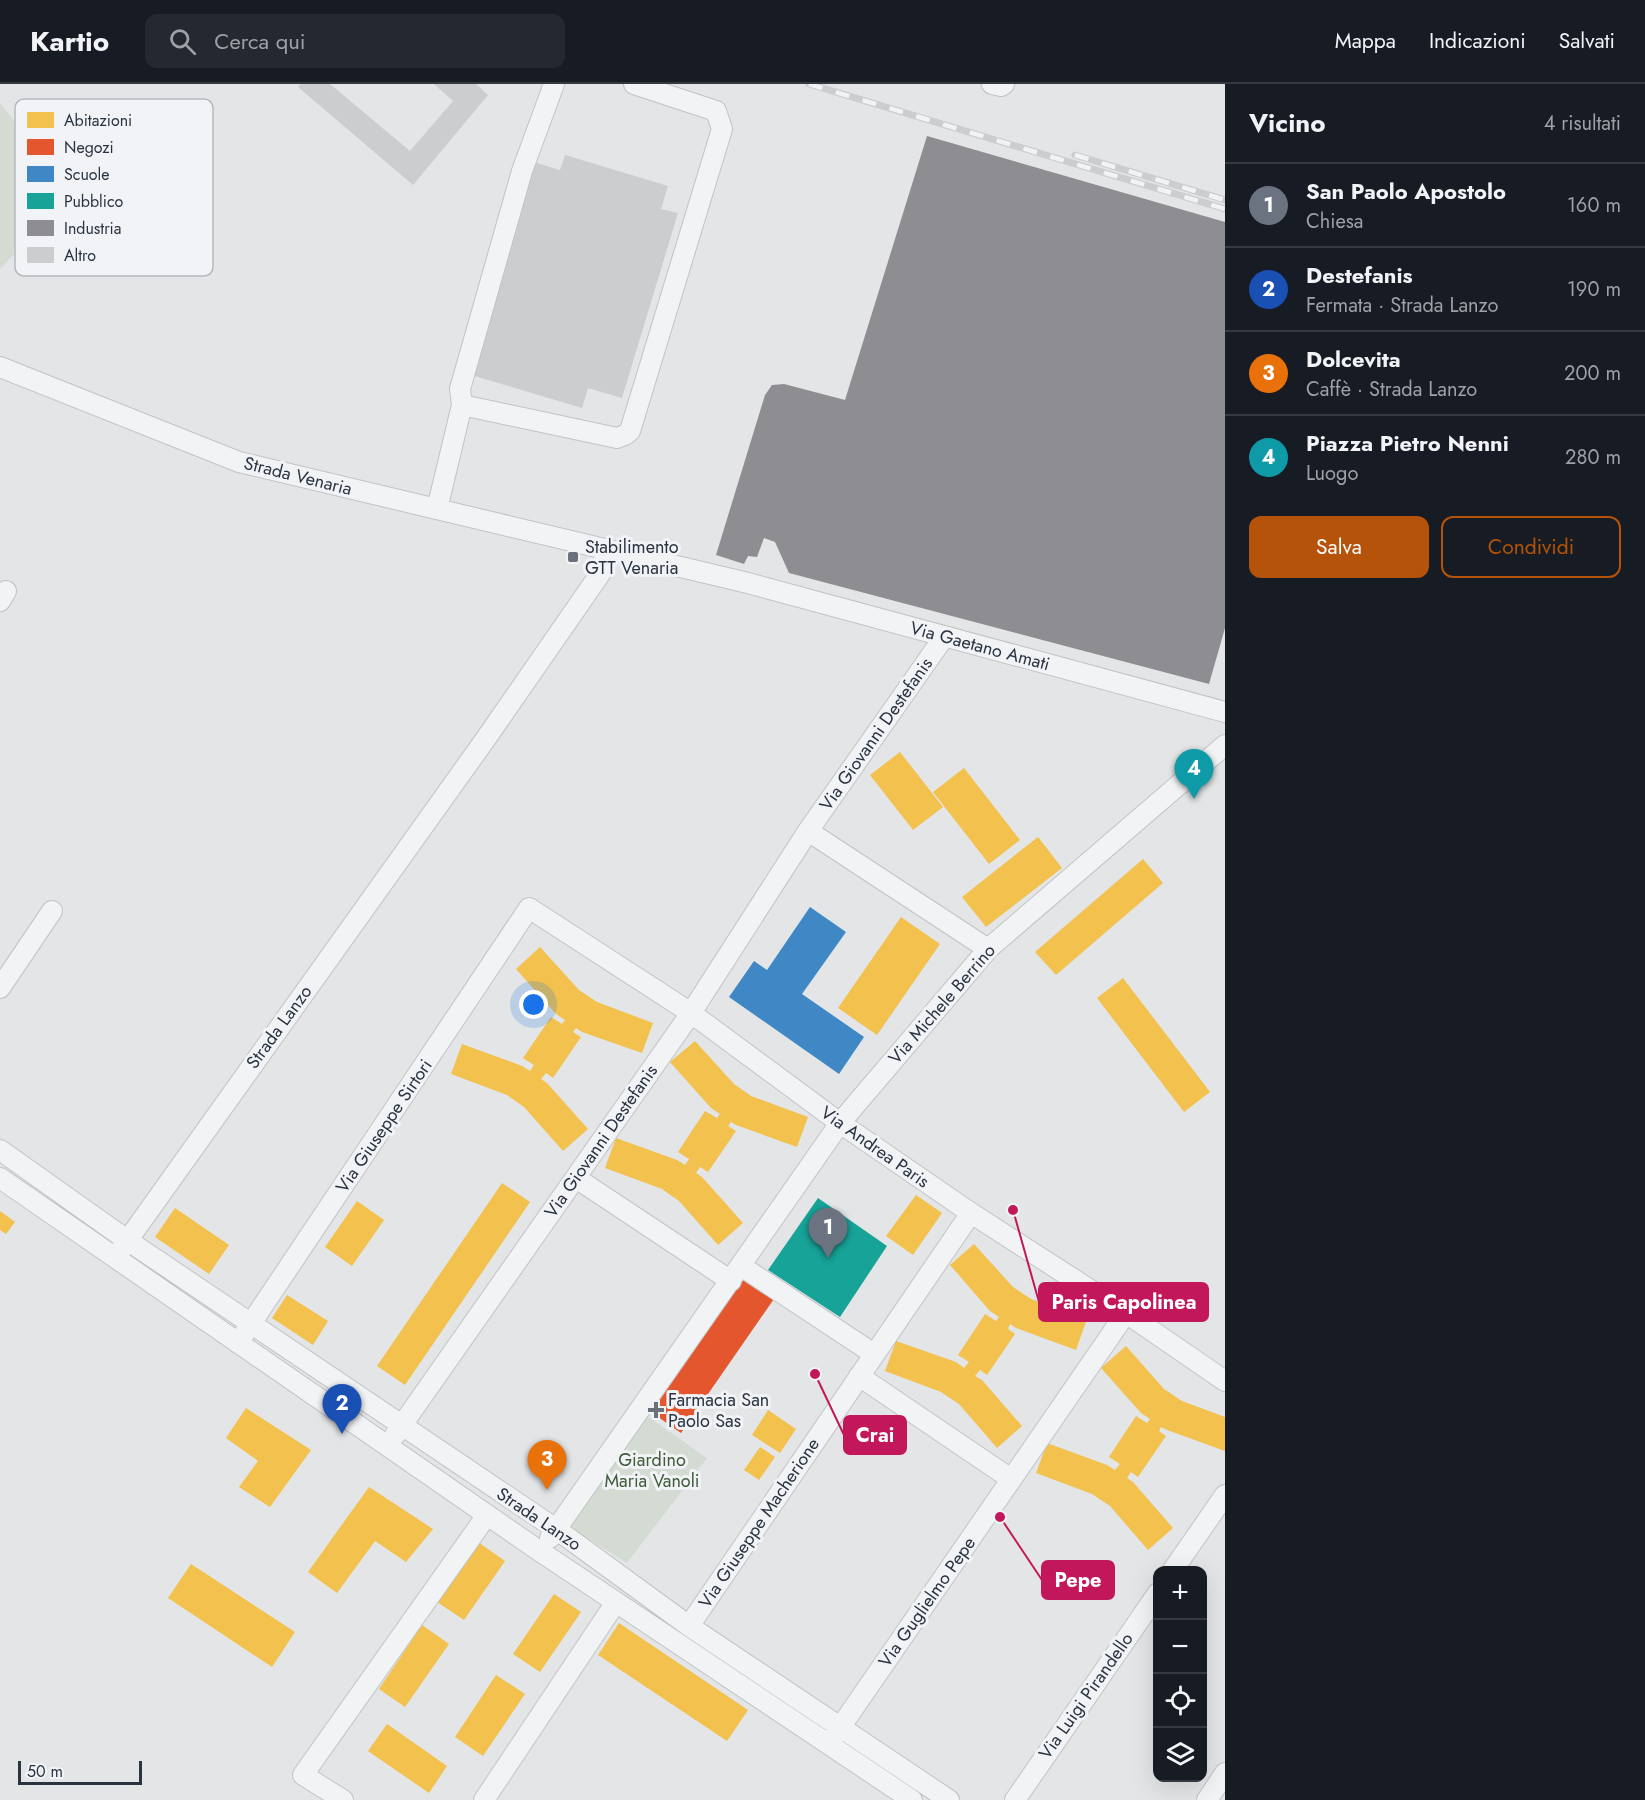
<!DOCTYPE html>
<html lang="it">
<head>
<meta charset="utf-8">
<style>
	body { margin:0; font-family:Jost,sans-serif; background:#242831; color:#f1f3f6 }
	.controls { position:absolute; right:18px; bottom:18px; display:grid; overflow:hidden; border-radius:12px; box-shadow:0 6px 24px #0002 }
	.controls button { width:54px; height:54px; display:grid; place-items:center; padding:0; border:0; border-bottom:2px solid #363941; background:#171b24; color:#f1f3f6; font:30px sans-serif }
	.scale { position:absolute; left:18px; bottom:15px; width:124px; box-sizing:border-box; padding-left:6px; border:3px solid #2a3340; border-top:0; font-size:16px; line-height:21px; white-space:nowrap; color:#2a3340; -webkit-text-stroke:4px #f1f3f6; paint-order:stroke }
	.you { position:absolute; left:534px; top:921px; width:21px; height:21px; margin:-15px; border:4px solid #fff; border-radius:50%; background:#1a73e8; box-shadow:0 0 0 9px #1a73e833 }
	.badge { display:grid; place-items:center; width:39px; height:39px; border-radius:50%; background:#b45309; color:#fff; font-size:20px; font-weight:700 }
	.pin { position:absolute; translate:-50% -50px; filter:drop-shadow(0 2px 3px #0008) }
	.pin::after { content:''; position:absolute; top:32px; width:21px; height:18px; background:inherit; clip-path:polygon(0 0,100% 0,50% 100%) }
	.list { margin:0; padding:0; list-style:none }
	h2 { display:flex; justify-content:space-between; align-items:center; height:78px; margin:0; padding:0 24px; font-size:26px }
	h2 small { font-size:20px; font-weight:400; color:#9ea1a6 }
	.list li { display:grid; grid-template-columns:39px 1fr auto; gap:18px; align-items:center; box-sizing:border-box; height:84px; padding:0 24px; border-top:2px solid #363941 }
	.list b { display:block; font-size:22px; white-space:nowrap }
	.list p { margin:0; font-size:20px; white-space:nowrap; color:#9ea1a6 }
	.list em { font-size:20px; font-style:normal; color:#9ea1a6 }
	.actions { display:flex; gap:12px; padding:18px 24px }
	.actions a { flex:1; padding:14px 0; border:2px solid #b45309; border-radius:12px; text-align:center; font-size:21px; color:#b45309 }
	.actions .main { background:#b45309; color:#fff }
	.icon { flex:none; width:33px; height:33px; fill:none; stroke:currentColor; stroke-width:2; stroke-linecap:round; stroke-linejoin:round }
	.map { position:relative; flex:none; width:1225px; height:1716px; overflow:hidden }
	header { display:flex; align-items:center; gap:36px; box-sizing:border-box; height:84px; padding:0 30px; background:#171b24; border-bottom:2px solid #363941 }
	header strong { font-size:28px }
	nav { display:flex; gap:33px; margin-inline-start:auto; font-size:21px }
	.search { width:420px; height:54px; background:#242831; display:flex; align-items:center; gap:15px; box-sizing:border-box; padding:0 21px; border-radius:12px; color:#9ea1a6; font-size:22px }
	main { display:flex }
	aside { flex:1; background:#171b24 }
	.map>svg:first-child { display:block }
	.green { fill:#d4dbd3 }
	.homes { fill:#f2c14e }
	.shops { fill:#e4572e }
	.schools { fill:#3f88c5 }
	.public { fill:#17a398 }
	.industry { fill:#8d8d92 }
	.building { fill:#cbcdcf }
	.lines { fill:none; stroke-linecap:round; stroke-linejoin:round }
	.minor-casing { stroke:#c1c3c5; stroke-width:22 }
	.minor { stroke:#f2f3f4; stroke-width:20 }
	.rail-casing { stroke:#cccdcf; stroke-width:7 }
	.rail { stroke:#f1f3f6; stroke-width:4.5; stroke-dasharray:14; stroke-linecap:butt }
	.poi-dot { fill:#6b717a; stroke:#f1f3f6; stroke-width:2 }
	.labels { text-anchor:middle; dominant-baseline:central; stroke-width:6; stroke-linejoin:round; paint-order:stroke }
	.street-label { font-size:18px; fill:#2a3340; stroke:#f1f3f6 }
	.poi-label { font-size:18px; fill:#2a3340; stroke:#f1f3f6; text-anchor:start }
	.park-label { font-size:18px; fill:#405b38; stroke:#f1f3f6 }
	.key { fill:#f1f3f6; stroke:#b5b9bf; stroke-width:1.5 }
	.key-label { font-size:16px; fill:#2a3340 }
	.leader { fill:none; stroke:#c2185b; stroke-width:2 }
	.callout-dot { fill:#c2185b; stroke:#f1f3f6; stroke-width:2 }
	.callout { fill:#c2185b; stroke:#c2185b; stroke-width:2 }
	.callout-label { font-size:20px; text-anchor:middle; font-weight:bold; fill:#fff }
</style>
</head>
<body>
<header>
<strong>Kartio</strong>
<div class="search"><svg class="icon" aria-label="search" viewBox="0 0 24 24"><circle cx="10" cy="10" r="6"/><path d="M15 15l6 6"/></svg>Cerca qui</div>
<nav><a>Mappa</a><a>Indicazioni</a><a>Salvati</a></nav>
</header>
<main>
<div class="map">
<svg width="1225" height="1716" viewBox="0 0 1225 1716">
	<rect width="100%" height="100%" fill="#e3e5e7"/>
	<path class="green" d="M 0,19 L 72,110 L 0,185 Z
		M 647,1332 L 707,1374 L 627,1479 L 568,1442 Z"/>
	<path class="homes" d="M 900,668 L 943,723 L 913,746 L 870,691 Z
		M 964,684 L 1020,756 L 989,780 L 933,708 Z
		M 1038,753 L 1062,784 L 986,843 L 962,813 Z
		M 1143,775 L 1163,799 L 1056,891 L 1035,868 Z
		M 901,833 L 940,860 L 877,951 L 838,924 Z
		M 540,863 L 579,906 L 597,918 L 653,939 L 642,969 L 582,948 L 576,944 L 573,948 L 581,953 L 553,994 L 546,989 L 541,995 L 547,999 L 588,1045 L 563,1067 L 524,1023 L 507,1011 L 451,990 L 462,960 L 522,982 L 530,987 L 534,981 L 523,974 L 551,933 L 562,940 L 565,936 L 556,930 L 516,885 Z
		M 1123,894 L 1210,1008 L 1184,1028 L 1097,914 Z
		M 695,957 L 734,1000 L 751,1012 L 808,1033 L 797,1063 L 736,1041 L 731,1038 L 728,1042 L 736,1047 L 708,1088 L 700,1083 L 696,1089 L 702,1093 L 743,1139 L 718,1161 L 679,1117 L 662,1105 L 605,1084 L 616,1054 L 677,1076 L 685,1081 L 689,1075 L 678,1068 L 705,1027 L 717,1034 L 720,1030 L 711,1024 L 670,978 Z
		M 502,1099 L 530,1118 L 405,1301 L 377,1282 Z
		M 916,1111 L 942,1129 L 913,1171 L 886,1152 Z
		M 357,1117 L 384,1136 L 352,1182 L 325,1163 Z
		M 175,1124 L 229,1161 L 209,1190 L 155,1153 Z
		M 0,1127 L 15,1138 L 6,1150 L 0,1146 Z
		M 974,1160 L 1013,1203 L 1031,1215 L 1087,1235 L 1076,1266 L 1016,1244 L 1010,1240 L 1008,1245 L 1015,1250 L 987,1291 L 980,1286 L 975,1292 L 982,1296 L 1022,1342 L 997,1364 L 959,1320 L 941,1308 L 885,1287 L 896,1257 L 956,1278 L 964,1284 L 969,1278 L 958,1271 L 985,1230 L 996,1237 L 999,1233 L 990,1227 L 950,1181 Z
		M 287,1211 L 328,1237 L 313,1261 L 272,1234 Z
		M 1126,1262 L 1164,1305 L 1182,1317 L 1225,1333 L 1225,1367 L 1167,1346 L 1161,1343 L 1159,1347 L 1166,1352 L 1138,1393 L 1131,1388 L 1127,1394 L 1133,1398 L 1173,1444 L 1148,1466 L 1110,1422 L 1092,1410 L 1036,1389 L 1047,1359 L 1107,1381 L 1115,1386 L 1120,1380 L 1109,1373 L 1136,1332 L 1147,1339 L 1150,1335 L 1141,1329 L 1101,1284 Z
		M 246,1324 L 311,1366 L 270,1423 L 239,1403 L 258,1377 L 226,1354 Z
		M 768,1326 L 796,1345 L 780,1369 L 752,1351 Z
		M 760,1363 L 775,1373 L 759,1396 L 744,1386 Z
		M 369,1403 L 433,1445 L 406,1478 L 375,1457 L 337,1509 L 308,1488 Z
		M 478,1458 L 505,1477 L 464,1536 L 437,1518 Z
		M 191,1480 L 295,1548 L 272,1583 L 168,1514 Z
		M 554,1510 L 581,1528 L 540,1588 L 513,1570 Z
		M 619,1539 L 748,1626 L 727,1657 L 598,1571 Z
		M 422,1541 L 449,1560 L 405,1623 L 379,1605 Z
		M 496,1591 L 525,1610 L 483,1672 L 455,1653 Z
		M 387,1640 L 447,1682 L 429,1709 L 368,1667 Z"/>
	<path class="shops" d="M 746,1191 L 776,1212 L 681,1349 L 651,1328 Z"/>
	<path class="schools" d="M 810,823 L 846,848 L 802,910 L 864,953 L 839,990 L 729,913 L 754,877 L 767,886 Z"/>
	<path class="public" d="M 818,1114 L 887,1162 L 840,1233 L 768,1186 Z"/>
	<path class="industry" d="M 927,52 L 1225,138 L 1225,544 L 1209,600 L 789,489 L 775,458 L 764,454 L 757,473 L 748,472 L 744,480 L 716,471 L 765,311 L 772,301 L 784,300 L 845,316 Z"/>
	<path class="building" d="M 301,0 L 330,0 L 410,67 L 453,17 L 434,0 L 476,0 L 488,11 L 413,101 L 298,3 Z
		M 565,71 L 668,102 L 661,125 L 678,129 L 622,314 L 588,304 L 582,324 L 471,291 L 530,78 L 537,79 L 560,86 Z"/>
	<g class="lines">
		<g class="minor-casing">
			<path id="minor" d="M 992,0 L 1001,2 L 1004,0
				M 0,283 L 239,378 L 748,499 L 1225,628
				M 462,321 L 617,354 L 625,351 L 630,347 L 722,45 L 716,27 L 634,0
				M 437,425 L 462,321 L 460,305 L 522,87 L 554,0
				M 0,517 L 6,507
				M 808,747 L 988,865
				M 0,904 L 52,827
				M 0,1066 L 127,1156 L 556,1445 L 689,1542 L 949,1716
				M 0,1094 L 535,1464 L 912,1716
				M 576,1094 L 731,1197
				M 120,1167 L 487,653 L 600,490 L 607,465
				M 741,1182 L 874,1270
				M 238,1259 L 529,824 L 691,929 L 840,1039 L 971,1129 L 1126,1229 L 1225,1297
				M 859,1292 L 1011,1395
				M 395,1351 L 691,929 L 808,747 L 944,553
				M 550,1454 L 840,1039 L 988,865 L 1225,661
				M 1173,1486 L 1225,1411
				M 689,1542 L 971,1129
				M 835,1651 L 1126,1229
				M 343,1716 L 303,1691 L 487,1431
				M 484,1716 L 616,1518
				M 1015,1716 L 1158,1509
				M 1207,1716 L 1225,1689"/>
		</g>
		<use href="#minor" class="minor"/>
		<g class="rail-casing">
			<path id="rail" d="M 809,0 L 1225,125
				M 1075,71 L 1225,116"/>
		</g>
		<use href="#rail" class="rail"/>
	</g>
	<g class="poi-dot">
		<rect x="567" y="467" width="12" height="12" rx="3"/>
		<path d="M653 1317h6v6h6v6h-6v6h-6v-6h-6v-6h6z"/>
	</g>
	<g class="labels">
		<g class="street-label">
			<text transform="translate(298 392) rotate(14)">Strada Venaria</text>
			<text transform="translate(980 562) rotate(15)">Via Gaetano Amati</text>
			<text transform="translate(876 650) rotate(-55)">Via Giovanni Destefanis</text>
			<text transform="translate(942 920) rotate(-49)">Via Michele Berrino</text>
			<text transform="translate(279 943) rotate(-54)">Strada Lanzo</text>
			<text transform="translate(384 1042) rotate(-56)">Via Giuseppe Sirtori</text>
			<text transform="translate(601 1057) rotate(-55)">Via Giovanni Destefanis</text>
			<text transform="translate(875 1063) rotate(35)">Via Andrea Paris</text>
			<text transform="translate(539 1435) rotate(34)">Strada Lanzo</text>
			<text transform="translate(759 1439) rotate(-56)">Via Giuseppe Macherione</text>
			<text transform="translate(927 1518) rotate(-55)">Via Guglielmo Pepe</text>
			<text transform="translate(1086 1612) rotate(-55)">Via Luigi Pirandello</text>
		</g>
		<g class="poi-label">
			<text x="585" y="463">Stabilimento<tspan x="585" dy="21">GTT Venaria</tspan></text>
			<text x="668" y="1316">Farmacia San<tspan x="668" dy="21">Paolo Sas</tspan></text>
		</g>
		<g class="park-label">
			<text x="652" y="1376">Giardino<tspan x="652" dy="21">Maria Vanoli</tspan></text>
		</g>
	</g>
	<rect x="15" y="15" width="198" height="177" rx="9" class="key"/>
	<rect x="27" y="28" width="27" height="16" fill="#f2c14e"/>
	<rect x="27" y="55" width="27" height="16" fill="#e4572e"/>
	<rect x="27" y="82" width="27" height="16" fill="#3f88c5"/>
	<rect x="27" y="109" width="27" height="16" fill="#17a398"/>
	<rect x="27" y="136" width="27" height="16" fill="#8d8d92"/>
	<rect x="27" y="163" width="27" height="16" fill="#cbcdcf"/>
	<g class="key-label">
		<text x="64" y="42">Abitazioni</text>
		<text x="64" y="69">Negozi</text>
		<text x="64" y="96">Scuole</text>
		<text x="64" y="123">Pubblico</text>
		<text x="64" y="150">Industria</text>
		<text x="64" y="177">Altro</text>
	</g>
	<path class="leader" d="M1013 1126L1039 1218M815 1290L844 1351M1000 1433L1042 1496"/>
	<g class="callout-dot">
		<circle cx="1013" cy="1126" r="6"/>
		<circle cx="815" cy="1290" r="6"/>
		<circle cx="1000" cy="1433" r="6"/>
	</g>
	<g class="callout">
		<rect x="1039" y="1199" width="169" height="38" rx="6"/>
		<rect x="844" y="1332" width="62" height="38" rx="6"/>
		<rect x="1042" y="1477" width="72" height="38" rx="6"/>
	</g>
	<g class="callout-label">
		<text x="1124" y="1225">Paris Capolinea</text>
		<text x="875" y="1358">Crai</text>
		<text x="1078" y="1503">Pepe</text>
	</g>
</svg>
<div class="controls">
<button>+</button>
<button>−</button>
<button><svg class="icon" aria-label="locate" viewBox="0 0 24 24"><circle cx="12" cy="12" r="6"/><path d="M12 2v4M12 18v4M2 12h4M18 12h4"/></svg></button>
<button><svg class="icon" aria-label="layers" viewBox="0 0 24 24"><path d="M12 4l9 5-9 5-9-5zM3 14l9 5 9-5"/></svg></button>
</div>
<div class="scale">50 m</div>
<div class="you"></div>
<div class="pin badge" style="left:828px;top:1174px;background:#6b7280">1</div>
<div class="pin badge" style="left:342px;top:1350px;background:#1a4fb4">2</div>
<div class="pin badge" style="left:547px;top:1406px;background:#e8710a">3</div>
<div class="pin badge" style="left:1194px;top:715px;background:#0f9aa8">4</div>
</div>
<aside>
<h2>Vicino<small>4 risultati</small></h2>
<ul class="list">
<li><span class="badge" style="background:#6b7280">1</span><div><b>San Paolo Apostolo</b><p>Chiesa</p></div><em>160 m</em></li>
<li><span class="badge" style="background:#1a4fb4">2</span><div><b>Destefanis</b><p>Fermata · Strada Lanzo</p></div><em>190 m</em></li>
<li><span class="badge" style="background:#e8710a">3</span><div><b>Dolcevita</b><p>Caffè · Strada Lanzo</p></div><em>200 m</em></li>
<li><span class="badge" style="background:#0f9aa8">4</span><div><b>Piazza Pietro Nenni</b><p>Luogo</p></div><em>280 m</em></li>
</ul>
<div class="actions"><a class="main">Salva</a><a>Condividi</a></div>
</aside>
</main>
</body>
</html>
